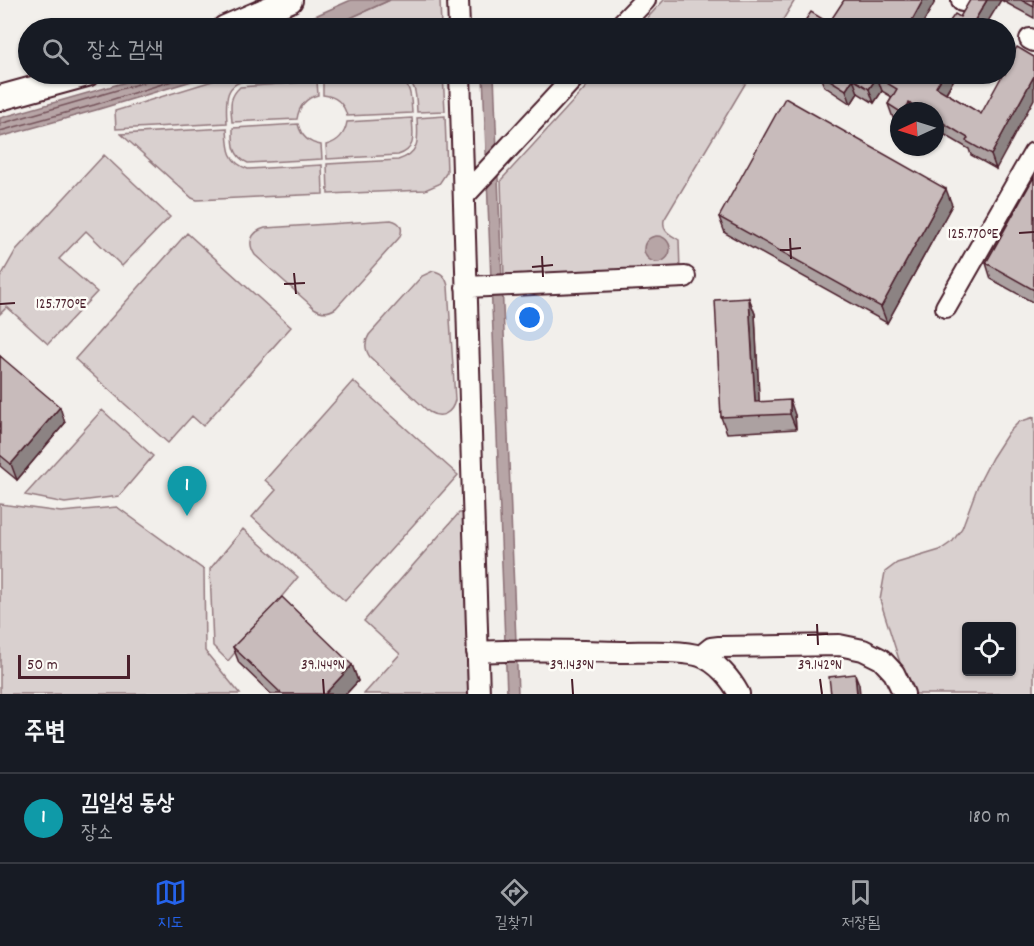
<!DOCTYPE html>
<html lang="ko">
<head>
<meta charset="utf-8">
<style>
	body { margin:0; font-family:Dekko,"Poor Story",sans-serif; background:#242831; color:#f1f3f6 }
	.controls { position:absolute; right:18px; bottom:18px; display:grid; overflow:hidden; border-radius:6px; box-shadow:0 2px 4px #0004 }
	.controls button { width:54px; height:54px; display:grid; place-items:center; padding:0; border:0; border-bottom:2px solid #363941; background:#171b24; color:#f1f3f6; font:30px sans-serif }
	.compass { position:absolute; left:890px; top:102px; width:54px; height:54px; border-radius:50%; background:#171b24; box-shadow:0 2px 4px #0004; rotate:266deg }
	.scale { position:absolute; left:18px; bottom:15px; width:112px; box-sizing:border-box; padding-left:6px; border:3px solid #4a1f2b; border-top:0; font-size:16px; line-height:21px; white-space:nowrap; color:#4a1f2b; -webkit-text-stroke:4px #fdfcf7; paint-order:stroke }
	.you { position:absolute; left:530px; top:318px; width:21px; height:21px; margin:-15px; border:4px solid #fff; border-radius:50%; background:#1a73e8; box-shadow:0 0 0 9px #1a73e833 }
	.badge { display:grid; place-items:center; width:39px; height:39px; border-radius:50%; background:#2563eb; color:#fff; font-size:20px; font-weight:700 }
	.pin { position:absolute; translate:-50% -50px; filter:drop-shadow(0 2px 3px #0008) }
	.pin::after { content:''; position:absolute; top:32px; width:21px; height:18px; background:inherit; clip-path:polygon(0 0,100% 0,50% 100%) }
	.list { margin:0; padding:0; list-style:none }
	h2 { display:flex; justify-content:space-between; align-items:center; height:78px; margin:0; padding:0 24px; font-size:26px }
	h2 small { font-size:20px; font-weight:400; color:#9ea1a6 }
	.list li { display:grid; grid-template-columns:39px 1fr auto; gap:18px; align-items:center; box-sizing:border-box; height:90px; padding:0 24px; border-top:2px solid #363941 }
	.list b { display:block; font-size:22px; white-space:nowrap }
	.list p { margin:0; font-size:20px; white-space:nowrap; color:#9ea1a6 }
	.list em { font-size:20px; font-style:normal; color:#9ea1a6 }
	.icon { flex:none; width:33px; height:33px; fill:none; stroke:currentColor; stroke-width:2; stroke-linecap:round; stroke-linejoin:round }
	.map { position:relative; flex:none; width:1034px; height:694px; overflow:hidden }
	.search { position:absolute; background:#171b24; box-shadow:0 2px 4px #0004; left:18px; right:18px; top:18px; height:66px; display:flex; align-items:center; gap:15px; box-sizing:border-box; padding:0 21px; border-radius:33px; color:#9ea1a6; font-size:22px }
	.sheet { height:168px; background:#171b24 }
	nav { display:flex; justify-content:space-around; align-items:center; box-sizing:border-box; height:84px; border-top:2px solid #363941; background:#171b24; font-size:16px; color:#9ea1a6 }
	nav a { display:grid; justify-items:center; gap:3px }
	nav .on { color:#2563eb }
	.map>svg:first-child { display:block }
	.green { fill:#d9d0cf; stroke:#92787d; stroke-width:1.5; fill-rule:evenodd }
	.water { fill:#b7a5a6; stroke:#8b6f75; stroke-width:1.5 }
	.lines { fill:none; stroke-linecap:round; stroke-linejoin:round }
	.shore { stroke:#76555c; stroke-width:1.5 }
	.minor-casing { stroke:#4a1f2b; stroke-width:24 }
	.major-casing { stroke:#4a1f2b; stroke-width:28 }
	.minor { stroke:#fdfcf7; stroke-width:20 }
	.major { stroke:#fdfcf7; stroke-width:24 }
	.wall { fill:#aca1a1; stroke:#4a1f2b; stroke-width:1.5 }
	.shaded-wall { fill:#8c8383; stroke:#4a1f2b; stroke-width:1.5 }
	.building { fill:#c8bbbb; stroke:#4a1f2b; stroke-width:1.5 }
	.ticks { fill:none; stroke:#4a1f2b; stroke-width:2 }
	.ticks-label { font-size:15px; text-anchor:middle; fill:#4a1f2b; stroke:#fdfcf7; stroke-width:5; stroke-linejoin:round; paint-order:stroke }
</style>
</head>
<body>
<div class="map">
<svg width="1034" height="694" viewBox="0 0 1034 694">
	<rect width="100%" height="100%" fill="#f2efeb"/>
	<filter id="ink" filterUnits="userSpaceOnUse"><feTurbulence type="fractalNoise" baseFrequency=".0167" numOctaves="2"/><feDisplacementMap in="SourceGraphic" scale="12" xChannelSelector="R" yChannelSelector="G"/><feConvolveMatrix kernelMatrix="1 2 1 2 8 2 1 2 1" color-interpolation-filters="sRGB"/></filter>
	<g filter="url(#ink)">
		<path class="green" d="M 390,0 L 440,0 L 441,28 L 328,28 Z
			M 664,0 L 795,0 L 778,28 L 638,28 Z
			M 235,74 L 249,74 L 249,80 C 223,83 226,102 227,123 L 116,129 L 115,111 Z
			M 401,74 L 443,74 L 445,111 L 417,112 C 416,96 417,82 401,74 Z
			M 598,74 L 751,74 L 664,220 C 662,232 670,234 679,240 L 680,271 L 504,277 L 501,180 Z
			M 393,77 C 412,81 411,97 412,113 L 347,116 C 344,104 336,96 323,95 L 323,81 Z
			M 317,81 L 318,95 C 306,98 299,106 297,119 L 232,122 C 231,107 228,98 240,87 Z
			M 445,116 L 447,172 L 439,184 L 425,190 L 328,194 L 327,164 L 398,160 C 421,153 418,138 417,118 Z
			M 412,118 C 413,135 417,149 398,155 L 327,159 L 326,145 C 338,142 345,134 347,122 Z
			M 298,124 C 301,136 308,143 321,145 L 322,159 L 248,163 C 232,156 233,143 233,128 Z
			M 227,128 C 228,147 227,162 248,169 L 322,165 L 323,194 L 197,200 L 192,198 L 121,134 Z
			M 104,155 L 170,217 L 122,266 L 86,231 L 59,259 L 97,292 L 48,344 L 7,307 L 0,314 L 0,278 L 16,250 Z
			M 391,220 C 401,222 404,229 399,238 L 336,308 C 328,313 322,313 314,308 L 255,255 C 247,243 251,232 265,228 Z
			M 187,233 L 291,327 L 203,426 L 192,416 L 168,443 L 75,359 Z
			M 433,271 C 442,272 446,277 448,286 L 455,400 C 452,414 441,419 429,412 L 370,357 C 365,350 364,343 369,335 L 422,276 Z
			M 353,381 L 458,475 L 345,601 L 252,517 L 276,490 L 265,480 Z
			M 102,410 L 153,456 L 119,496 L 65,503 L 25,495 Z
			M 1034,417 L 1034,694 L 910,694 L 880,600 L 885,572 L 897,563 L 940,550 L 953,541 L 962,528 L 978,485 L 992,458 L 1008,433 L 1019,422 ZM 966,626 L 1012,626 L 1012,672 L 966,672 Z
			M 0,504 L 61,512 L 117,507 L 204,570 L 205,651 L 240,694 L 0,694 Z
			M 459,513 L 463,513 L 468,694 L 364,694 L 400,654 L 364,621 Z
			M 243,529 L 298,577 L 228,661 L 213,646 L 210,569 Z"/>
		<path class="water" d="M 351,0 L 390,0 L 328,28 L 288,28 Z
			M 154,74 L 215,74 L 96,110 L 0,137 L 0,118 Z
			M 483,74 L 494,74 L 518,694 L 507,694 Z
			M644 249a13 13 0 1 1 26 0a13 13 0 1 1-26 0Z"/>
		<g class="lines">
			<path class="shore" d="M 0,124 L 145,82 L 149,79 L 150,74
				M 0,131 L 94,105 L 195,74"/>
			<g class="minor-casing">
				<path id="minor" d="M 458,0 L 459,28
					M 962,1 L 962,0
					M 618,28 L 645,0
					M 1030,39 L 1034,41
					M 460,74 L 479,694
					M 464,196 L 577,74
					M 466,287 L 685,277
					M 946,307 L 1034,153
					M 477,652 C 527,649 576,651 626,652 C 646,652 681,650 700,656 C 717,662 731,679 739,694
					M 701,656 L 711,648 L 719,647 L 839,645 L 863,650 L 881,659 L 894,673 L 904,694"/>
			</g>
			<g class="major-casing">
				<path id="major" d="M 225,28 L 290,0
					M 0,98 L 87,74"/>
			</g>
			<use href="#minor" class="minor"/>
			<use href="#major" class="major"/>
		</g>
		<path class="wall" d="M 1001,0 L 1034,0 L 1034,18 Z
			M 819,74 L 957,74 L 946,93 L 981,114 L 996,169 L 971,155 L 969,149 L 935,129 L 935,111 L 899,111 L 899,122 L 893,118 L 888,104 L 892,97 L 882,91 L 874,103 L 858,93 L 851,104 L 824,86 Z
			M 1034,177 L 1034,303 L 991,279 L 986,263 Z
			M 952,205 L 887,323 L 725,233 L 719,217 Z
			M 749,298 L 755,314 L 759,402 L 795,415 L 796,429 L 727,433 L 721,417 Z
			M 0,356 L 65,423 L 17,480 L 0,466 Z
			M 233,647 L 352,665 L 358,681 L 346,694 L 271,694 L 239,663 Z"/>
		<path class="shaded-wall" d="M 923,0 L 936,0 L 920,28 L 910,28 L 909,26 Z
			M 987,0 L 1001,0 L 984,28 L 970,28 Z
			M 944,74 L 957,74 L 941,101 L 936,87 Z
			M 1034,76 L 1034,99 L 996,169 L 991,155 Z
			M 877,77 L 882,91 L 874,103 L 869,89 Z
			M 853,79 L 858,93 L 851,104 L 846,90 Z
			M 909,103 L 912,111 L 904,111 Z
			M 946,189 L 952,205 L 887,323 L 881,307 Z
			M 749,298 L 755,314 L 760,417 L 755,402 Z
			M 790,400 L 795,415 L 796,429 L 790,414 Z
			M 60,407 L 65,423 L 17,480 L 11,464 Z
			M 352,665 L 358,681 L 346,694 L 325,694 Z
			M 855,674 L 859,684 L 860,694 L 857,694 Z"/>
		<path class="building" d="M 844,0 L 923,0 L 909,26 L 913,28 L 800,28 L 811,12 L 829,23 Z
			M 970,0 L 987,0 L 970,28 L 945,28 L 955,14 L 960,17 Z
			M 1021,0 L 1034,0 L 1034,7 Z
			M 1017,47 L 1034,57 L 1034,76 L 991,155 L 966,141 L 968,138 L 935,118 L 935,111 L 923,111 L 909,103 L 904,111 L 899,111 L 888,104 L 897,89 L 877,77 L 869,89 L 853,79 L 846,90 L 820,74 L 944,74 L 936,87 L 981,114 L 1003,74 L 1005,74 L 1005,68 Z
			M 785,98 L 946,189 L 881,307 L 719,217 Z
			M 1034,177 L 1034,290 L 986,263 Z
			M 749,298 L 755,402 L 790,400 L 790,414 L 721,417 L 715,300 Z
			M 0,356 L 60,407 L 11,464 L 0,455 Z
			M 282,597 L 352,665 L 325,694 L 282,694 L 233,647 Z
			M 855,674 L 857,694 L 831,694 L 829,677 Z"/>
	</g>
	<path class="ticks" d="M 1019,233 L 1034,232M 790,238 L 791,259M 780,250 L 801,248M 542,256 L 543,277M 532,267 L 553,265M 294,273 L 296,294M 284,284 L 305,283M 0,304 L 15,303M 817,624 L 818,645M 807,635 L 828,634M 323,679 L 324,694M 572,679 L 573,694M 820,679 L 822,694"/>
	<g class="ticks-label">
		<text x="973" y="238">125.770°E</text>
		<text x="61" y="308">125.770°E</text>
		<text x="323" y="669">39.144°N</text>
		<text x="572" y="669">39.143°N</text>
		<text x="820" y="669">39.142°N</text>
	</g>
</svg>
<div class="controls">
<button><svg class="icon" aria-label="locate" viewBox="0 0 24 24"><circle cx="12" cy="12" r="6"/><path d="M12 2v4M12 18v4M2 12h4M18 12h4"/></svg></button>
</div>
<svg class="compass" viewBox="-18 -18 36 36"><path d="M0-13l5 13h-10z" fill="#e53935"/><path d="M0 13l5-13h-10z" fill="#9ea1a6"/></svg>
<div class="scale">50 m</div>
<div class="you"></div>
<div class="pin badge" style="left:187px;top:516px;background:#0f9aa8">1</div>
<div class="search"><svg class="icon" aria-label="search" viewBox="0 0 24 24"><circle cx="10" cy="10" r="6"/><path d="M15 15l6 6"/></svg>장소 검색</div>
</div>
<section class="sheet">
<h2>주변<small></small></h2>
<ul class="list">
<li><span class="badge" style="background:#0f9aa8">1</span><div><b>김일성 동상</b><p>장소</p></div><em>180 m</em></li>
</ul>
</section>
<nav>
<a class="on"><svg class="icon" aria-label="map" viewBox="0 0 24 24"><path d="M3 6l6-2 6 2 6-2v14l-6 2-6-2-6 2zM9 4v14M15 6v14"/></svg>지도</a>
<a><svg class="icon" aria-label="directions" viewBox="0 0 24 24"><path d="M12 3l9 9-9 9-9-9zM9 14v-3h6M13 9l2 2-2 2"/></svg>길찾기</a>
<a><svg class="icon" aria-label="saved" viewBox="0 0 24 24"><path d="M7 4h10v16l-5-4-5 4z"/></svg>저장됨</a>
</nav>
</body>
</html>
